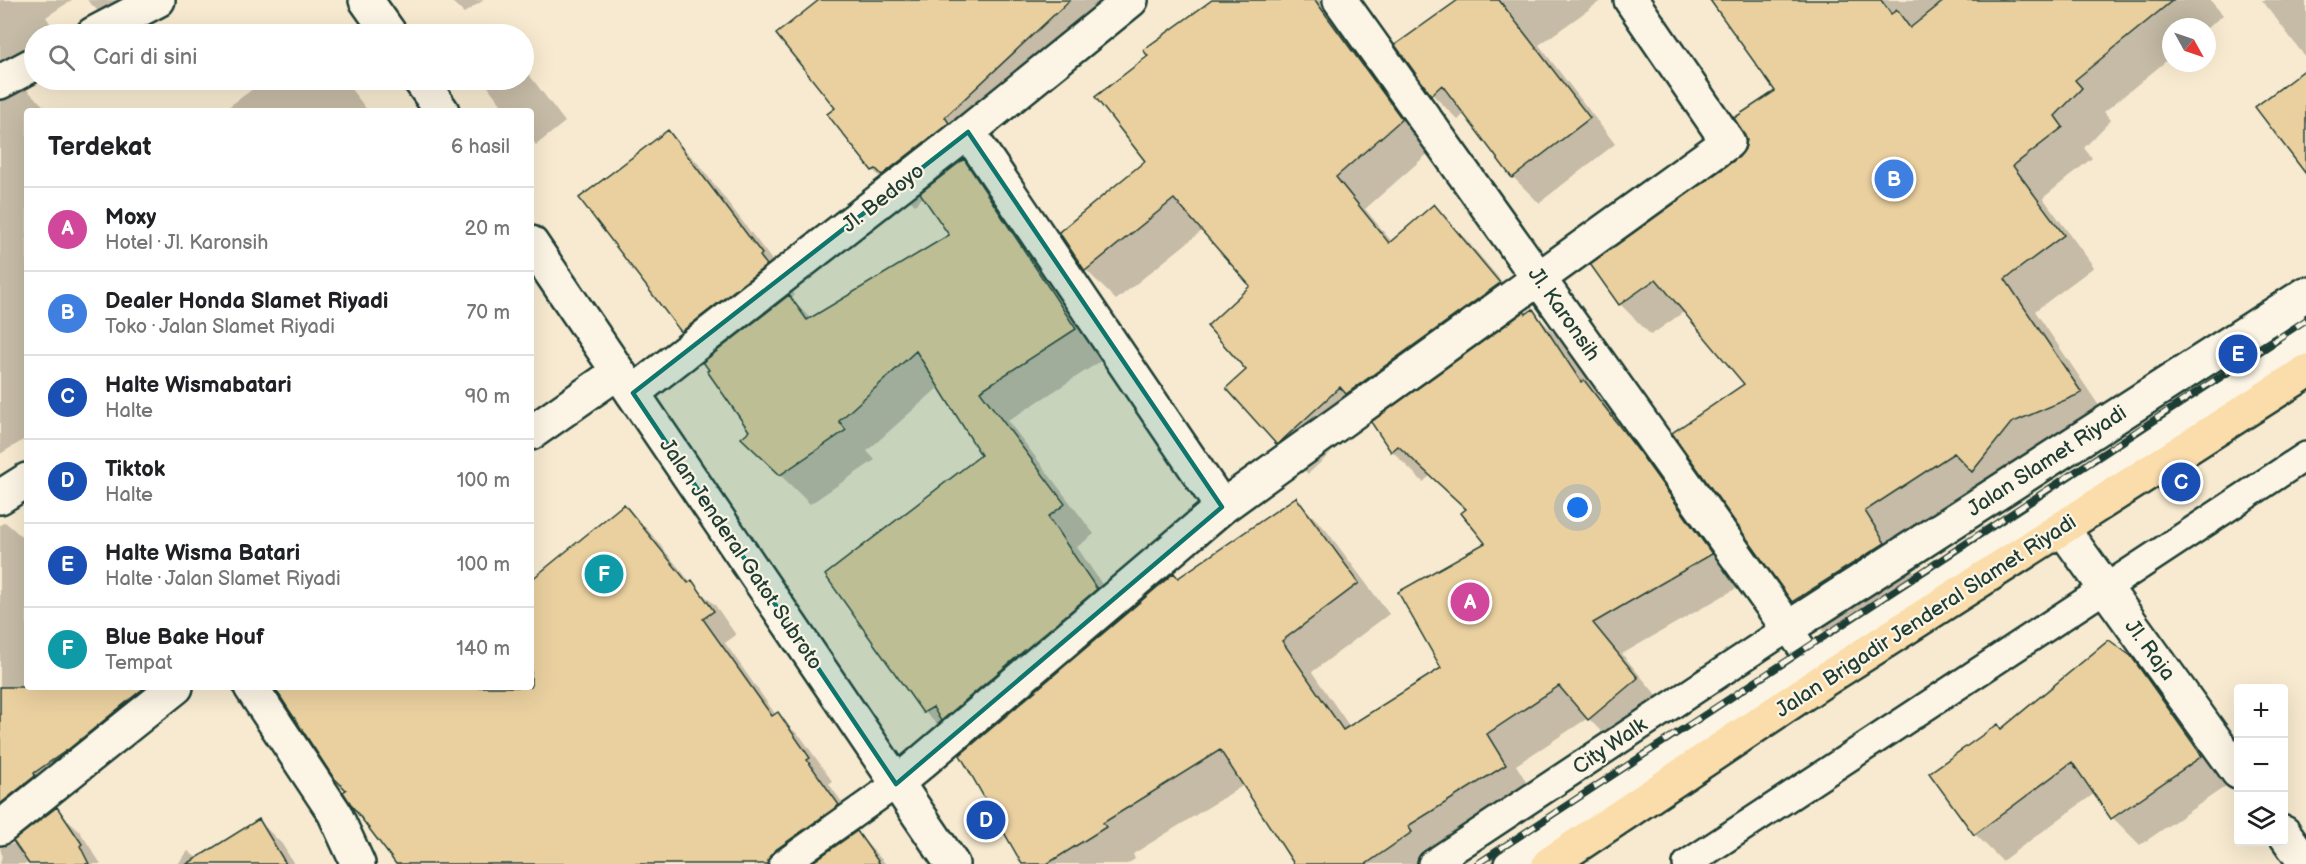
<!DOCTYPE html>
<html lang="id">
<head>
<meta charset="utf-8">
<style>
	body { margin:0; font-family:"Balsamiq Sans",sans-serif; background:#f6f6f6; color:#202124 }
	.controls { position:absolute; right:18px; bottom:18px; display:grid; overflow:hidden; border-radius:6px; box-shadow:0 6px 24px #0002 }
	.controls button { width:54px; height:54px; display:grid; place-items:center; padding:0; border:0; border-bottom:2px solid #e0e0e0; background:#fff; color:#202124; font:30px sans-serif }
	.compass { position:absolute; left:2162px; top:18px; width:54px; height:54px; border-radius:50%; background:#fff; box-shadow:0 6px 24px #0002; rotate:130deg }
	.you { position:absolute; left:1578px; top:508px; width:21px; height:21px; margin:-15px; border:4px solid #fff; border-radius:50%; background:#1a73e8; box-shadow:0 0 0 9px #1a73e833 }
	.badge { display:grid; place-items:center; width:39px; height:39px; border-radius:50%; background:#1f6fb2; color:#fff; font-size:20px; font-weight:700 }
	.pin { position:absolute; translate:-50% -50%; border:3px solid #fff; box-shadow:0 2px 6px #0006 }
	.list { margin:0; padding:0; list-style:none }
	h2 { display:flex; justify-content:space-between; align-items:center; height:78px; margin:0; padding:0 24px; font-size:26px }
	h2 small { font-size:20px; font-weight:400; color:#757577 }
	.list li { display:grid; grid-template-columns:39px 1fr auto; gap:18px; align-items:center; box-sizing:border-box; height:84px; padding:0 24px; border-top:2px solid #e0e0e0 }
	.list b { display:block; font-size:22px; white-space:nowrap }
	.list p { margin:0; font-size:20px; white-space:nowrap; color:#757577 }
	.list em { font-size:20px; font-style:normal; color:#757577 }
	.icon { flex:none; width:33px; height:33px; fill:none; stroke:currentColor; stroke-width:2; stroke-linecap:round; stroke-linejoin:round }
	.map { position:relative; flex:none; width:2306px; height:864px; overflow:hidden }
	.search { position:absolute; background:#fff; box-shadow:0 6px 24px #0002; left:24px; top:24px; width:510px; height:66px; display:flex; align-items:center; gap:15px; box-sizing:border-box; padding:0 21px; border-radius:33px; color:#757577; font-size:22px }
	.panel { position:absolute; background:#fff; box-shadow:0 6px 24px #0002; left:24px; top:108px; width:510px; height:582px; border-radius:6px }
	.map>svg:first-child { display:block }
	.shadow { fill:#0003 }
	.building { fill:#ead09f; stroke:#1f3d34; stroke-width:1.5 }
	.lines { fill:none; stroke-linecap:round; stroke-linejoin:round }
	.service-casing { stroke:#1f3d34; stroke-width:32 }
	.minor-casing { stroke:#1f3d34; stroke-width:38 }
	.secondary-casing { stroke:#1f3d34; stroke-width:38 }
	.primary-casing { stroke:#1f3d34; stroke-width:38 }
	.service { stroke:#fcf5e5; stroke-width:27 }
	.minor { stroke:#fcf5e5; stroke-width:33 }
	.secondary { stroke:#fcf5e5; stroke-width:33 }
	.primary { stroke:#fbddab; stroke-width:33 }
	.rail-casing { stroke:#1f3d34; stroke-width:7 }
	.rail { stroke:#fcf5e5; stroke-width:4.5; stroke-dasharray:14; stroke-linecap:butt }
	.marked { fill:#0f766e; fill-opacity:0.2; stroke:#0f766e; stroke-width:4.5; stroke-linejoin:round }
	.labels { text-anchor:middle; dominant-baseline:central; stroke-width:4.5; stroke-linejoin:round; paint-order:stroke }
	.street-label { font-size:21px; fill:#1f3d34; stroke:#fcf5e5 }
</style>
</head>
<body>
<div class="map">
<svg width="2306" height="864" viewBox="0 0 2306 864">
	<rect width="100%" height="100%" fill="#f7ead0"/>
	<filter id="ink" filterUnits="userSpaceOnUse"><feTurbulence type="fractalNoise" baseFrequency=".0167" numOctaves="2"/><feDisplacementMap in="SourceGraphic" scale="12" xChannelSelector="R" yChannelSelector="G"/><feConvolveMatrix kernelMatrix="1 2 1 2 8 2 1 2 1" color-interpolation-filters="sRGB"/></filter>
	<g filter="url(#ink)">
		<path class="shadow" d="M 0,0 L 72,0 L 46,17 L 57,34 L 34,34 L 34,80 L 44,80 L 27,90 L 49,111 L 27,111 L 27,438 L 0,454 Z
			M 87,0 L 140,0 L 112,25 Z
			M 450,0 L 484,0 L 464,13 Z
			M 821,0 L 1142,0 L 975,149 L 979,155 L 967,165 L 993,191 L 1104,359 L 1008,421 L 1094,534 L 1077,547 L 1124,617 L 1296,499 L 1326,530 L 1389,614 L 1312,672 L 1350,727 L 1443,669 L 1487,544 L 1466,510 L 1430,476 L 1423,482 L 1392,451 L 1371,416 L 1308,474 L 1278,443 L 1248,370 L 1253,286 L 1203,230 L 1116,300 L 1086,270 L 1147,161 L 1220,0 L 1321,0 L 1431,151 L 1365,209 L 1392,242 L 1434,206 L 1464,237 L 1529,314 L 1532,311 L 1563,342 L 1600,398 L 1615,412 L 1742,585 L 1622,654 L 1668,709 L 1619,750 L 1588,718 L 1516,765 L 1535,796 L 1441,864 L 1296,864 L 1244,785 L 1133,854 L 1135,859 L 1127,864 L 1023,864 L 970,748 L 959,738 L 954,742 L 925,712 L 827,575 L 983,455 L 940,386 L 867,451 L 875,460 L 810,504 L 773,468 L 710,359 L 682,331 L 667,132 L 697,162 L 791,285 L 789,286 L 795,295 L 791,299 L 811,319 L 951,236 L 924,196 L 915,205 L 909,199 L 905,202 L 873,170 L 837,108 Z
			M 1461,0 L 1602,0 L 1539,45 L 1615,144 L 1539,203 L 1513,177 L 1465,113 L 1458,120 L 1432,94 Z
			M 1711,0 L 2210,0 L 2223,15 L 2207,28 L 2171,27 L 2171,57 L 2104,112 L 2111,120 L 2084,148 L 2092,158 L 2043,198 L 2094,267 L 2035,311 L 2112,425 L 1894,542 L 1915,574 L 1824,632 L 1793,601 L 1746,384 L 1685,311 L 1651,335 L 1620,304 L 1740,158 L 1777,91 Z
			M 2262,0 L 2306,0 L 2306,58 Z
			M 524,68 L 565,122 L 536,145 L 531,139 L 531,111 L 506,111 L 483,80 L 524,80 Z
			M 265,80 L 344,80 L 368,111 L 223,111 Z
			M 624,506 L 647,529 L 691,583 L 715,605 L 736,635 L 725,643 L 776,715 L 801,737 L 832,781 L 829,784 L 861,829 L 856,832 L 886,864 L 397,864 L 273,687 L 531,687 L 531,570 L 536,578 Z
			M 5,522 L 27,541 L 27,687 L 181,687 L 9,834 L 3,847 L 0,845 L 0,525 Z
			M 2130,657 L 2158,685 L 2229,784 L 2140,845 L 2113,818 L 2095,793 L 2002,861 L 1975,834 L 2002,730 Z
			M 56,809 L 80,832 L 101,864 L 0,864 L 2,855 L 0,848 L 13,844 Z
			M 259,821 L 282,844 L 294,864 L 178,864 L 188,851 L 198,859 Z"/>
		<path class="building" d="M 819,0 L 1070,0 L 945,117 L 949,123 L 882,175 L 876,169 L 872,171 L 827,114 L 835,108 L 776,34 Z
			M 1212,0 L 1315,0 L 1402,119 L 1336,177 L 1389,243 L 1434,204 L 1500,283 L 1346,394 L 1340,387 L 1277,445 L 1226,388 L 1246,370 L 1207,326 L 1250,286 L 1174,199 L 1085,271 L 1059,232 L 1145,161 L 1095,97 L 1148,56 L 1143,50 Z
			M 1458,0 L 1499,0 L 1590,118 L 1512,178 L 1442,85 L 1431,95 L 1395,45 Z
			M 1710,0 L 1881,0 L 1891,14 L 1897,10 L 1910,28 L 1945,0 L 2173,0 L 2075,80 L 2082,88 L 2055,116 L 2063,127 L 2013,166 L 2064,235 L 2005,279 L 2082,393 L 2011,423 L 1972,472 L 1954,453 L 1865,511 L 1885,543 L 1792,602 L 1672,433 L 1744,384 L 1656,279 L 1619,305 L 1590,264 L 1739,157 L 1745,149 L 1747,140 L 1734,118 L 1775,91 Z
			M 2306,69 L 2306,174 L 2255,107 Z
			M 668,130 L 762,254 L 760,256 L 767,265 L 681,332 L 579,198 Z
			M 964,159 L 1076,329 L 980,391 L 1065,504 L 1048,517 L 1097,589 L 941,721 L 933,707 L 923,713 L 825,575 L 981,455 L 916,351 L 839,421 L 846,430 L 780,475 L 741,438 L 749,431 L 707,371 L 709,370 L 703,362 L 789,295 L 807,320 L 949,235 L 920,193 Z
			M 1533,309 L 1581,382 L 1584,380 L 1637,449 L 1712,554 L 1593,623 L 1638,678 L 1588,720 L 1559,686 L 1487,734 L 1506,765 L 1408,826 L 1412,832 L 1366,864 L 1294,864 L 1220,750 L 1103,823 L 1106,827 L 1047,864 L 1022,864 L 960,755 L 1174,573 L 1178,578 L 1296,497 L 1359,583 L 1282,641 L 1343,730 L 1441,668 L 1398,592 L 1485,543 L 1461,513 L 1466,509 L 1398,446 L 1391,452 L 1371,422 L 1524,312 L 1526,314 Z
			M 624,504 L 688,583 L 692,580 L 714,611 L 703,619 L 772,716 L 778,712 L 810,758 L 807,760 L 839,805 L 774,851 L 767,864 L 396,864 L 352,806 L 343,792 L 346,790 L 333,777 L 274,687 L 531,687 L 531,580 Z
			M 2109,640 L 2131,656 L 2202,756 L 2111,819 L 2072,762 L 1974,835 L 1929,773 L 1998,724 L 2001,729 Z
			M 0,687 L 145,687 L 70,748 L 34,773 L 35,776 L 0,804 Z
			M 57,807 L 82,844 L 80,846 L 89,864 L 29,864 L 13,841 Z
			M 259,819 L 286,864 L 187,864 Z
			M 857,831 L 880,864 L 810,864 Z"/>
		<g class="lines">
			<g class="service-casing">
				<path id="service" d="M 783,864 L 896,784
					M 1432,864 L 1788,628 L 1823,679
					M 1508,864 L 2306,342
					M 1687,864 L 2306,456"/>
			</g>
			<g class="minor-casing">
				<path id="minor" d="M 1340,0 L 1788,628 L 2306,294
					M 93,34 L 158,0
					M 0,82 L 34,64
					M 968,132 L 1222,507
					M 2282,310 L 2306,353
					M 633,393 L 968,132 L 1131,0
					M 531,433 L 618,372
					M 0,497 L 27,480
					M 2062,528 L 2238,772
					M 251,687 L 334,812 L 358,864
					M 896,784 L 1222,507 L 1728,142 L 1631,0
					M 0,828 L 176,687
					M 2284,833 L 2306,864"/>
			</g>
			<g class="secondary-casing">
				<path id="secondary" d="M 366,0 L 390,34
					M 420,80 L 442,111
					M 531,243 L 952,864"/>
			</g>
			<g class="primary-casing">
				<path id="primary" d="M 1549,864 L 1824,680 L 2306,372"/>
			</g>
			<use href="#service" class="service"/>
			<use href="#minor" class="minor"/>
			<use href="#secondary" class="secondary"/>
			<use href="#primary" class="primary"/>
			<g class="rail-casing">
				<path id="rail" d="M 1477,864 L 2306,320"/>
			</g>
			<use href="#rail" class="rail"/>
		</g>
	</g>
	<path class="marked" d="M 968,132 L 1222,507 L 896,784 L 633,393 Z"/>
	<g class="labels">
		<g class="street-label">
			<text transform="translate(883 198) rotate(-38)">Jl. Bedoyo</text>
			<text transform="translate(1564 314) rotate(55)">Jl. Karonsih</text>
			<text transform="translate(2047 461) rotate(-33)">Jalan Slamet Riyadi</text>
			<text transform="translate(741 554) rotate(56)">Jalan Jenderal Gatot Subroto</text>
			<text transform="translate(1926 616) rotate(-33)">Jalan Brigadir Jenderal Slamet Riyadi</text>
			<text transform="translate(2150 650) rotate(54)">Jl. Raja</text>
			<text transform="translate(1610 746) rotate(-34)">City Walk</text>
		</g>
	</g>
</svg>
<div class="controls">
<button>+</button>
<button>−</button>
<button><svg class="icon" aria-label="layers" viewBox="0 0 24 24"><path d="M12 4l9 5-9 5-9-5zM3 14l9 5 9-5"/></svg></button>
</div>
<svg class="compass" viewBox="-18 -18 36 36"><path d="M0-13l5 13h-10z" fill="#e53935"/><path d="M0 13l5-13h-10z" fill="#757577"/></svg>
<div class="you"></div>
<div class="pin badge" style="left:1470px;top:602px;background:#d1479c">A</div>
<div class="pin badge" style="left:1894px;top:179px;background:#3f7fe0">B</div>
<div class="pin badge" style="left:2181px;top:482px;background:#1a4fb4">C</div>
<div class="pin badge" style="left:986px;top:820px;background:#1a4fb4">D</div>
<div class="pin badge" style="left:2238px;top:354px;background:#1a4fb4">E</div>
<div class="pin badge" style="left:604px;top:574px;background:#0f9aa8">F</div>
<div class="search"><svg class="icon" aria-label="search" viewBox="0 0 24 24"><circle cx="10" cy="10" r="6"/><path d="M15 15l6 6"/></svg>Cari di sini</div>
<section class="panel">
<h2>Terdekat<small>6 hasil</small></h2>
<ul class="list">
<li><span class="badge" style="background:#d1479c">A</span><div><b>Moxy</b><p>Hotel · Jl. Karonsih</p></div><em>20 m</em></li>
<li><span class="badge" style="background:#3f7fe0">B</span><div><b>Dealer Honda Slamet Riyadi</b><p>Toko · Jalan Slamet Riyadi</p></div><em>70 m</em></li>
<li><span class="badge" style="background:#1a4fb4">C</span><div><b>Halte Wismabatari</b><p>Halte</p></div><em>90 m</em></li>
<li><span class="badge" style="background:#1a4fb4">D</span><div><b>Tiktok</b><p>Halte</p></div><em>100 m</em></li>
<li><span class="badge" style="background:#1a4fb4">E</span><div><b>Halte Wisma Batari</b><p>Halte · Jalan Slamet Riyadi</p></div><em>100 m</em></li>
<li><span class="badge" style="background:#0f9aa8">F</span><div><b>Blue Bake Houf</b><p>Tempat</p></div><em>140 m</em></li>
</ul>
</section>
</div>
</body>
</html>
